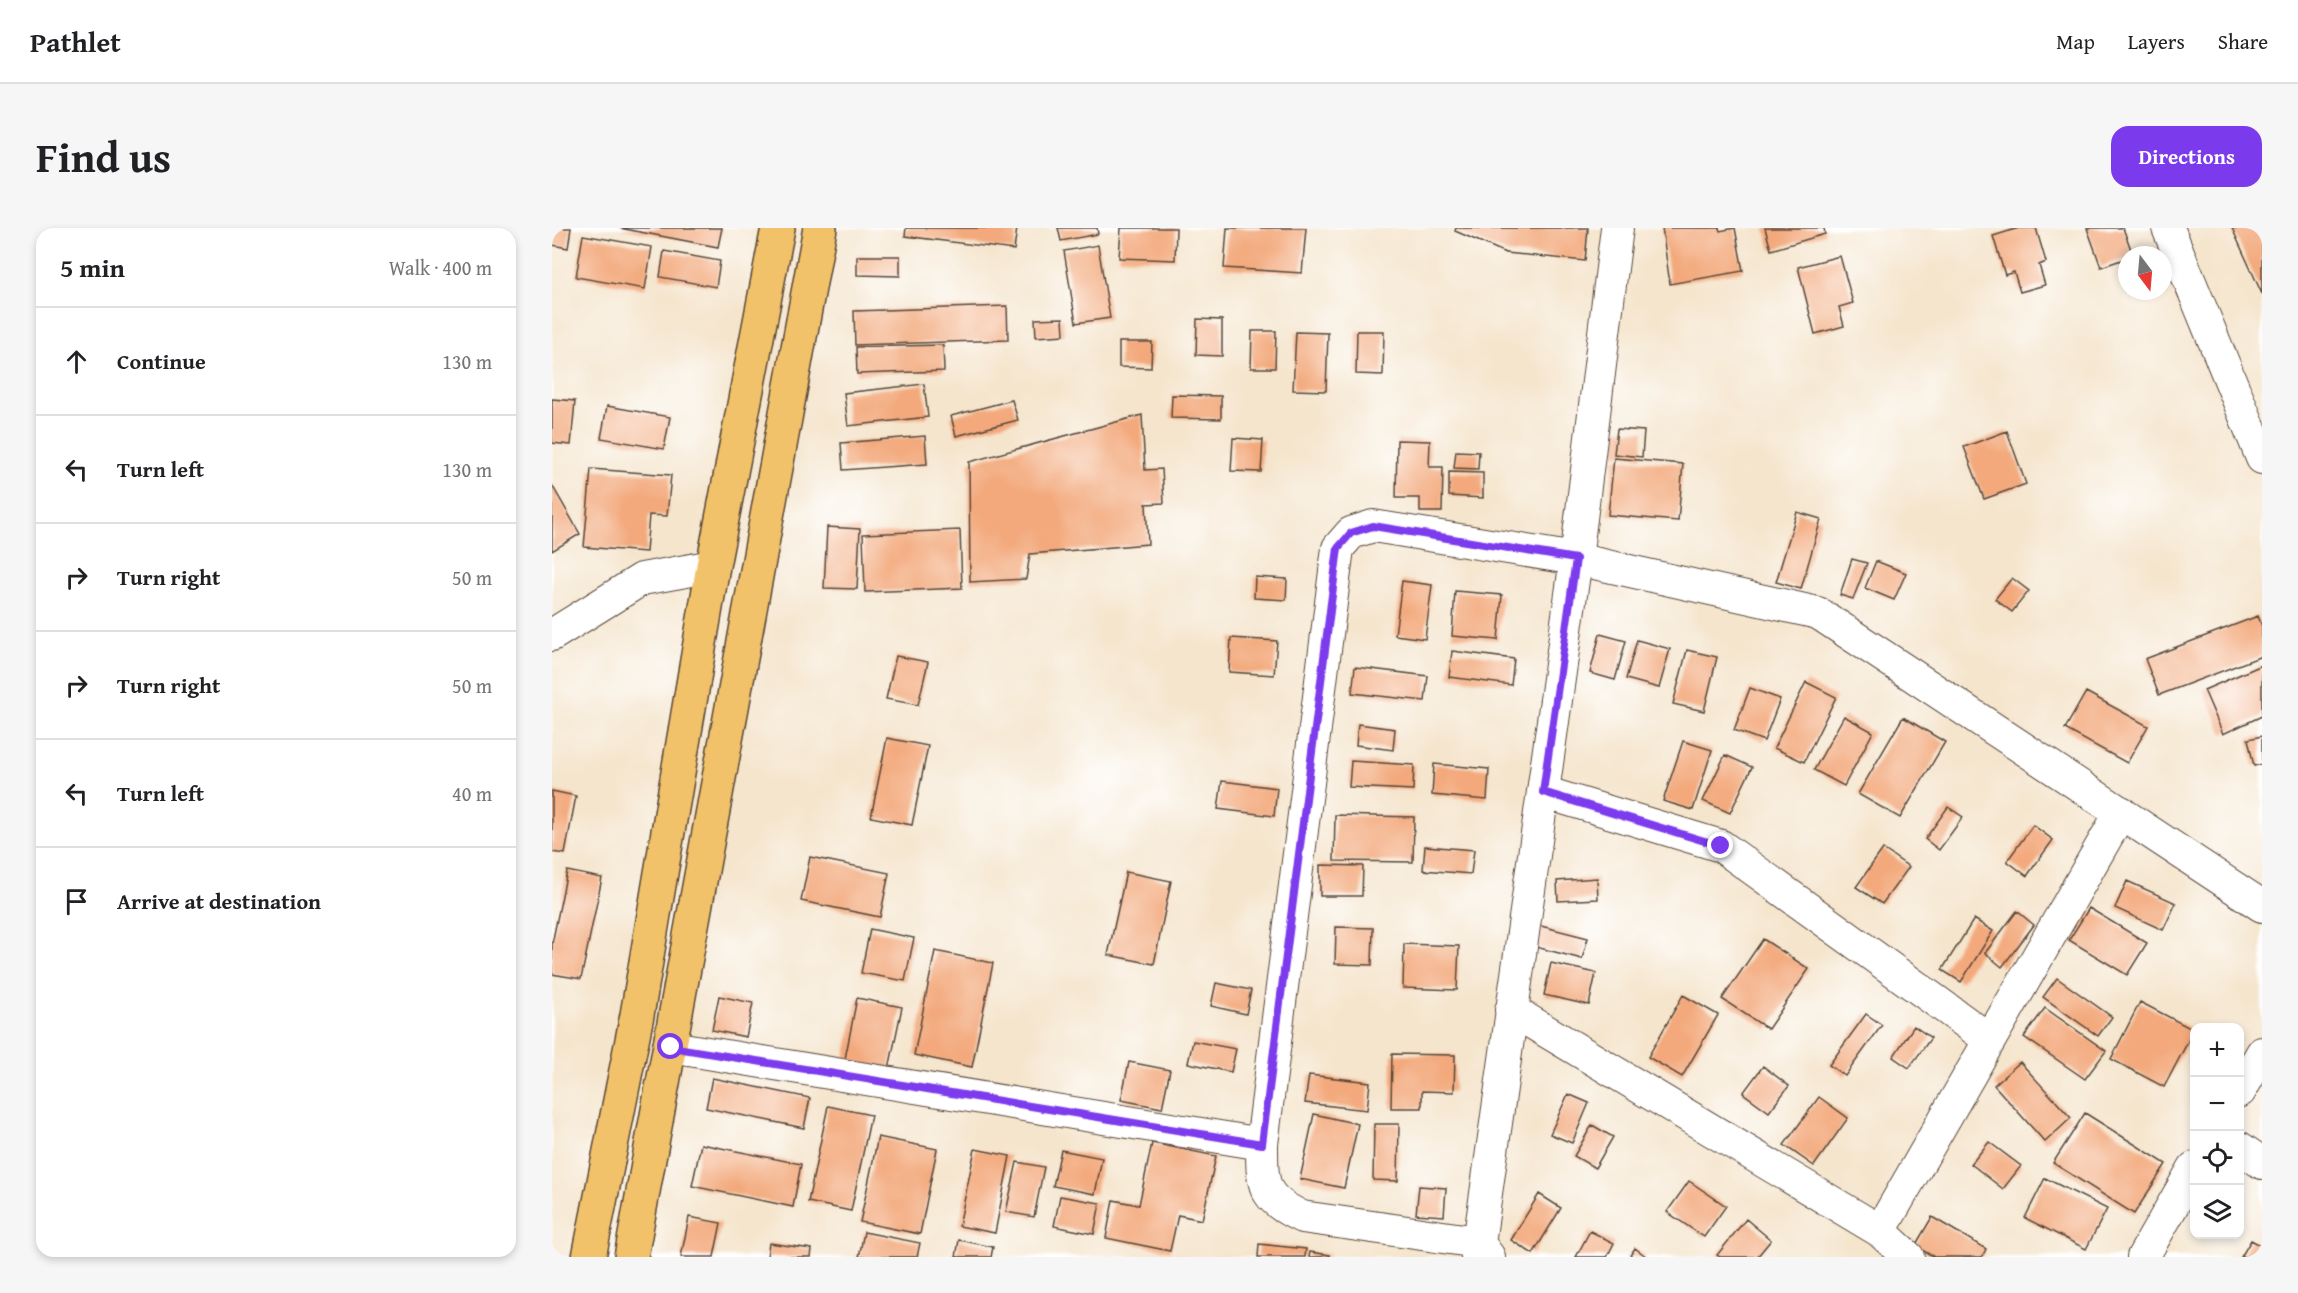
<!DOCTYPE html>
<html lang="en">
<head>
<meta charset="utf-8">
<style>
	body { margin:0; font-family:"Gentium Book Plus",serif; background:#f6f6f6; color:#202124 }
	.controls { position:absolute; right:18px; bottom:18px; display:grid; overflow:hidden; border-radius:12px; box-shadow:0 3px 9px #0003 }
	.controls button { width:54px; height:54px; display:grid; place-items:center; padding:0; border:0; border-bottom:2px solid #e0e0e0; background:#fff; color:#202124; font:30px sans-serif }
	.compass { position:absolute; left:1566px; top:18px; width:54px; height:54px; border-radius:50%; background:#fff; box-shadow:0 3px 9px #0003; rotate:164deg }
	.stop { position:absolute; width:18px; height:18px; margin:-14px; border:4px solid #7c3aed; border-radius:50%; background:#fff }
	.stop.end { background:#7c3aed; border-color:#fff; box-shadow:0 2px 6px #0008 }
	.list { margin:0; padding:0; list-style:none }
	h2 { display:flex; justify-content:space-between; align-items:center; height:78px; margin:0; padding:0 24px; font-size:26px }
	h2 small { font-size:20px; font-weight:400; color:#757577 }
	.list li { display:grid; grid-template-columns:39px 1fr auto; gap:18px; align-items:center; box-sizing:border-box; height:108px; padding:0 24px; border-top:2px solid #e0e0e0 }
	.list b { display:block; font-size:22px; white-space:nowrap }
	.list em { font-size:20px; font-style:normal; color:#757577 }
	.icon { flex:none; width:33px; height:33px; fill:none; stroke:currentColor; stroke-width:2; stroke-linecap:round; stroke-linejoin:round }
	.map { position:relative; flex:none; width:1710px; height:1029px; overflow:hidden; border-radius:18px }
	header { display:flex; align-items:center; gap:36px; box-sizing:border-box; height:84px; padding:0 30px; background:#fff; border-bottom:2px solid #e0e0e0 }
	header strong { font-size:28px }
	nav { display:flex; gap:33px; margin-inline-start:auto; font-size:21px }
	.intro { display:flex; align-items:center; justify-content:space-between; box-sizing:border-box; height:144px; padding:0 36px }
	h1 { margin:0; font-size:42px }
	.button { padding:15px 27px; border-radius:18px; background:#7c3aed; color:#fff; font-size:21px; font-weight:700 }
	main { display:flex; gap:36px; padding:0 36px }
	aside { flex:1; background:#fff; border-radius:18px; box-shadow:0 3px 9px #0003 }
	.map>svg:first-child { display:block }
	.building { fill:#f3a97b }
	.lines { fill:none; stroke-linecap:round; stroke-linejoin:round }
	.minor-casing { stroke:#574638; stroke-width:34 }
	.highway-casing { stroke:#574638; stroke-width:36 }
	.minor { stroke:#fff; stroke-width:32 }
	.highway { stroke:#f2c26a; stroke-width:33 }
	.route { stroke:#7c3aed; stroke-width:8 }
</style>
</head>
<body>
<header>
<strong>Pathlet</strong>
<nav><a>Map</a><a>Layers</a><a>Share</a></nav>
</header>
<div class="intro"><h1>Find us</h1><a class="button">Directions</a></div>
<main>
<aside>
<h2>5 min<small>Walk · 400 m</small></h2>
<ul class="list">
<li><svg class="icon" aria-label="ahead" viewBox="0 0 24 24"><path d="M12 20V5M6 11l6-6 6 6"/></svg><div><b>Continue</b></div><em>130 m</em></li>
<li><svg class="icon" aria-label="left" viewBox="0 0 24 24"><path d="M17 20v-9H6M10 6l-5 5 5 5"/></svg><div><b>Turn left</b></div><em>130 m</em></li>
<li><svg class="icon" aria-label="right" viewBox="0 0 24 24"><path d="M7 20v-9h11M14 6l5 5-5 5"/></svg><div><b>Turn right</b></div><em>50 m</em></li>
<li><svg class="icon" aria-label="right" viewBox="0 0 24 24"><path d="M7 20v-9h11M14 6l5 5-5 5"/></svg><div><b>Turn right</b></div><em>50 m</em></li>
<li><svg class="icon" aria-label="left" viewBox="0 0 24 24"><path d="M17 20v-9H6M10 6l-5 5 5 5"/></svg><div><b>Turn left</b></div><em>40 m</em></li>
<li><svg class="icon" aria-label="arrive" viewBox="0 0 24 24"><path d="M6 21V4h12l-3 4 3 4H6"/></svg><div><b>Arrive at destination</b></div></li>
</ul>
</aside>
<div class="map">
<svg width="1710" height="1029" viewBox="0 0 1710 1029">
	<rect width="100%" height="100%" fill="#fff"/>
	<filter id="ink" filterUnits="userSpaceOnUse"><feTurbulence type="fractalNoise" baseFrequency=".0167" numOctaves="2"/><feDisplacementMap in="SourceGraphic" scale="12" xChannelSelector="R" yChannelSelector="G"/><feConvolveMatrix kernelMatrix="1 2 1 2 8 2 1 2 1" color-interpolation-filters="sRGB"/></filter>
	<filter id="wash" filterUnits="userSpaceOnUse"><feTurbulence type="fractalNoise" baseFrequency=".008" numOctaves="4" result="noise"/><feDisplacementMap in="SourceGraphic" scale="24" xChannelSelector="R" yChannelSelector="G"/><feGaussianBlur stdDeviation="1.35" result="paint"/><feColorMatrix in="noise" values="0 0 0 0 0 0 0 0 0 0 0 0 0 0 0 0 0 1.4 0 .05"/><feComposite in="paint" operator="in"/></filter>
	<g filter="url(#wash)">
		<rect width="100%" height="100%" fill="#f5e5cd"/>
		<g id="blocks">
			<path class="building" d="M 0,0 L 19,0 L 16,20 L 0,17 Z
				M 67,0 L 170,0 L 166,19 Z
				M 354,0 L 465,0 L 462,22 L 353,8 Z
				M 506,0 L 545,0 L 546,6 L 509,13 Z
				M 569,0 L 624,0 L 623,32 L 567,30 Z
				M 675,0 L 754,0 L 750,45 L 672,40 Z
				M 904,0 L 1036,0 L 1033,33 L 954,25 L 903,3 Z
				M 1110,0 L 1167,0 L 1168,3 L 1183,0 L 1191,43 L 1118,56 Z
				M 1213,0 L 1272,0 L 1273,6 L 1219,22 Z
				M 1467,0 L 1484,0 L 1494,34 L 1487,37 L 1493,57 L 1468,64 L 1462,44 L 1453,47 L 1441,8 Z
				M 1535,0 L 1571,0 L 1581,27 L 1575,27 L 1575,30 L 1549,39 Z
				M 1680,0 L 1704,0 L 1710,13 L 1710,66 Z
				M 31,7 L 100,19 L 93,61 L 24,49 Z
				M 546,17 L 558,90 L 524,95 L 512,23 Z
				M 112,23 L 168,33 L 164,59 L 108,49 Z
				M 305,28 L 348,28 L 348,48 L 305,47 Z
				M 1288,28 L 1301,75 L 1287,79 L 1292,98 L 1263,106 L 1246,39 Z
				M 455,78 L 456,112 L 303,117 L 302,83 Z
				M 511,90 L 512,107 L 484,109 L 483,91 Z
				M 645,91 L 670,92 L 670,128 L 644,127 Z
				M 700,103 L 724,103 L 723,140 L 699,140 Z
				M 805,103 L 832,103 L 831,147 L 804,146 Z
				M 744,104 L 776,105 L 774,163 L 741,162 Z
				M 567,114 L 600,114 L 599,140 L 567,139 Z
				M 391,117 L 392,143 L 305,146 L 304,119 Z
				M 372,156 L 376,189 L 296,198 L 292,165 Z
				M 620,167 L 669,168 L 669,191 L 619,190 Z
				M 0,171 L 23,173 L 19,217 L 0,215 Z
				M 460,172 L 466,192 L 404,208 L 399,188 Z
				M 55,178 L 118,189 L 112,221 L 49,210 Z
				M 590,187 L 593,242 L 610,241 L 612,275 L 594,276 L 596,316 L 478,326 L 474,351 L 418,354 L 417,234 Z
				M 1065,201 L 1092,203 L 1090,229 L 1062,226 Z
				M 1455,203 L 1474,256 L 1432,271 L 1412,219 Z
				M 373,208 L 375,236 L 291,242 L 289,215 Z
				M 681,210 L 711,212 L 709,244 L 679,243 Z
				M 845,212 L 878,213 L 877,239 L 891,239 L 890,284 L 868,284 L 868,270 L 844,270 Z
				M 904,223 L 927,224 L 926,241 L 902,240 Z
				M 1062,230 L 1131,236 L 1126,293 L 1056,287 Z
				M 39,241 L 119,247 L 115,288 L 97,287 L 94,324 L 32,319 Z
				M 897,244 L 931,245 L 931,270 L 897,268 Z
				M 0,257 L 28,306 L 0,323 Z
				M 1245,284 L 1269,291 L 1249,361 L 1224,354 Z
				M 275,299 L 308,301 L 305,361 L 272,360 Z
				M 408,302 L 410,360 L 313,364 L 311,306 Z
				M 1300,331 L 1315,335 L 1301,371 L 1288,367 Z
				M 1324,333 L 1354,345 L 1342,372 L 1313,360 Z
				M 703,349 L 735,351 L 734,372 L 702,370 Z
				M 1460,350 L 1477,363 L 1460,384 L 1443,371 Z
				M 850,353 L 880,357 L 873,411 L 843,407 Z
				M 903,363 L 950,367 L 946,412 L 900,408 Z
				M 1706,388 L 1710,398 L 1710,428 L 1607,467 L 1593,431 Z
				M 1048,406 L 1074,413 L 1063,452 L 1038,445 Z
				M 679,410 L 725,413 L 722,447 L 677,444 Z
				M 1085,412 L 1118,421 L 1107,460 L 1074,451 Z
				M 1135,422 L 1165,429 L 1152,483 L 1121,476 Z
				M 900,423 L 962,431 L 959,457 L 897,449 Z
				M 344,428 L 376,434 L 366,477 L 334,471 Z
				M 1710,437 L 1710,488 L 1671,506 L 1652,462 Z
				M 803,439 L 876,448 L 873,473 L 800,465 Z
				M 1254,454 L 1284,469 L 1252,534 L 1222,520 Z
				M 1198,460 L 1228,471 L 1212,513 L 1182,502 Z
				M 1534,464 L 1596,498 L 1575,535 L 1513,501 Z
				M 1292,488 L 1321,504 L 1292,558 L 1262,542 Z
				M 1351,489 L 1393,514 L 1348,590 L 1306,566 Z
				M 806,496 L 843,501 L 841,522 L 804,517 Z
				M 1710,508 L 1710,536 L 1702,538 L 1696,511 Z
				M 335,510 L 376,518 L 360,597 L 319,589 Z
				M 1131,513 L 1160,522 L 1141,582 L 1111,573 Z
				M 1173,527 L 1200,539 L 1178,585 L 1151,573 Z
				M 799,533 L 862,537 L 861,562 L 797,559 Z
				M 882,536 L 937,541 L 935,572 L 880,567 Z
				M 670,553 L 725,560 L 722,588 L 666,581 Z
				M 0,563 L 24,568 L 13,626 L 0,624 Z
				M 1396,579 L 1411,589 L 1387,622 L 1373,611 Z
				M 783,587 L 862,589 L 861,634 L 782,633 Z
				M 1481,597 L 1501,612 L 1475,648 L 1455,633 Z
				M 873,618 L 922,622 L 919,646 L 871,642 Z
				M 1331,621 L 1357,639 L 1330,676 L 1304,659 Z
				M 258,629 L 337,645 L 328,689 L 249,673 Z
				M 768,637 L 811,638 L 810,668 L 768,668 Z
				M 15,643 L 50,650 L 29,751 L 0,746 L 0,716 Z
				M 574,644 L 619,653 L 602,736 L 556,727 Z
				M 1045,650 L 1046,671 L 1006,673 L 1005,653 Z
				M 1575,653 L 1624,675 L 1611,702 L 1563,680 Z
				M 1537,680 L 1595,715 L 1575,747 L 1517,712 Z
				M 1465,683 L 1482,697 L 1450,739 L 1433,725 Z
				M 1422,691 L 1441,703 L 1409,754 L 1390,742 Z
				M 985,697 L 1036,710 L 1030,731 L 980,718 Z
				M 784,699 L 821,700 L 820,737 L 783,736 Z
				M 318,701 L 362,710 L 353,753 L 309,745 Z
				M 1211,711 L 1257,741 L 1216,801 L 1170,771 Z
				M 852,716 L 907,718 L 905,762 L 851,760 Z
				M 383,723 L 441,735 L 420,839 L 362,827 Z
				M 999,735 L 1044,745 L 1037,777 L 992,767 Z
				M 1505,750 L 1560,789 L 1546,808 L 1491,769 Z
				M 664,755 L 699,762 L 694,786 L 659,778 Z
				M 1131,767 L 1166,787 L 1130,849 L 1096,829 Z
				M 167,768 L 201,775 L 194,809 L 160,802 Z
				M 305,770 L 350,779 L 337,841 L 293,831 Z
				M 1588,774 L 1642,802 L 1612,859 L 1559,831 Z
				M 1493,780 L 1554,823 L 1533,851 L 1472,809 Z
				M 1314,786 L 1330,797 L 1293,848 L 1277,837 Z
				M 1362,798 L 1379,810 L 1357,840 L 1341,829 Z
				M 641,813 L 684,821 L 679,844 L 636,835 Z
				M 840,826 L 903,827 L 902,864 L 870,863 L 870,880 L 839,880 Z
				M 577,834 L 618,842 L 610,880 L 569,872 Z
				M 1468,834 L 1519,890 L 1493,914 L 1442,857 Z
				M 1211,838 L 1237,858 L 1217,884 L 1191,865 Z
				M 757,847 L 818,854 L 815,882 L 753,875 Z
				M 160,850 L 258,870 L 252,900 L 154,880 Z
				M 1016,866 L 1037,875 L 1020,915 L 998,906 Z
				M 1267,869 L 1296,890 L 1262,938 L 1232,917 Z
				M 276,878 L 319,887 L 299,983 L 256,974 Z
				M 1533,885 L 1614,936 L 1582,986 L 1501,935 Z
				M 762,886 L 806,896 L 792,960 L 748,951 Z
				M 822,896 L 847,896 L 846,953 L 821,952 Z
				M 1040,897 L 1061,909 L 1043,940 L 1022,928 Z
				M 326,909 L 385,921 L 368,1006 L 308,994 Z
				M 1437,914 L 1469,938 L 1451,961 L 1419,936 Z
				M 600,915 L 664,928 L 650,992 L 626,987 L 618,1023 L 554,1010 L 561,972 L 587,977 Z
				M 149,916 L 249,936 L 241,979 L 140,958 Z
				M 423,921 L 458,928 L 443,1005 L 407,998 Z
				M 509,922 L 550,930 L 543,966 L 501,958 Z
				M 465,934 L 492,939 L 482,989 L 454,984 Z
				M 1493,950 L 1555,981 L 1534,1021 L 1473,990 Z
				M 1137,953 L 1174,978 L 1152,1009 L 1115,984 Z
				M 867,958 L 894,960 L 892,988 L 864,986 Z
				M 987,966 L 1009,980 L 981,1026 L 959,1012 Z
				M 508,968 L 548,975 L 542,1006 L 502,998 Z
				M 137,989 L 169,995 L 162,1029 L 129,1029 Z
				M 1380,989 L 1434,1021 L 1430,1029 L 1382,1029 L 1363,1018 Z
				M 1194,991 L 1219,1012 L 1205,1029 L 1168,1029 L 1165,1027 Z
				M 1038,1003 L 1062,1015 L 1055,1029 L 1024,1029 Z
				M 312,1004 L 368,1015 L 365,1029 L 307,1029 Z
				M 407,1012 L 441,1019 L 439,1029 L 404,1029 Z
				M 1699,1012 L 1710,1018 L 1710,1029 L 1689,1029 Z
				M 217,1015 L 260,1021 L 259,1029 L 215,1029 Z
				M 707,1016 L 754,1021 L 753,1029 L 706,1029 Z
				M 1083,1020 L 1095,1029 L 1077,1029 Z
				M 758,1024 L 778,1027 L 778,1029 L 757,1029 Z"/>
		</g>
	</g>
	<g filter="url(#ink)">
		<use href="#blocks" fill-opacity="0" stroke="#574638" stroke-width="1.5"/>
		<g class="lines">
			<g class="minor-casing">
				<path id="minor" d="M 1616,0 L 1710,230
					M 0,407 L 90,351 L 161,338
					M 991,564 L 1169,618 L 1438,812
					M 959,782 L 1328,1003 L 1356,1029
					M 119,819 L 710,916
					M 1688,863 L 1710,825
					M 1688,920 L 1710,935
					M 1328,1003 L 1569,584
					M 925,1029 L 1024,331 L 1065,0
					M 937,1029 L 926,1014 L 750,989 C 710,970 710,958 710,916 L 786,320 L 799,305 L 821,298 L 1024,331 L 1266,385 L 1710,678
					M 1591,1029 L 1642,940"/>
			</g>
			<g class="highway-casing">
				<path id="highway" d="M 37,1029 L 85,787 L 161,338 L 226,0
					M 79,1029 L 268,0"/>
			</g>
			<use href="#minor" class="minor"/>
			<use href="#highway" class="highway"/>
		</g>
	</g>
	<g class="lines" filter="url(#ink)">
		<path class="route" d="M 119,819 L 710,916 L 786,320 L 799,305 L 821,298 L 1024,331 L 991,564 L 1169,618"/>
	</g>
</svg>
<div class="controls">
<button>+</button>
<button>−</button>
<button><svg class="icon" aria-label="locate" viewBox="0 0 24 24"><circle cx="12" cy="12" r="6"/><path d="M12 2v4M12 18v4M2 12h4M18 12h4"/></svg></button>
<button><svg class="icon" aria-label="layers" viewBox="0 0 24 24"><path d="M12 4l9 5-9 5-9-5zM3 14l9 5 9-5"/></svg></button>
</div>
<svg class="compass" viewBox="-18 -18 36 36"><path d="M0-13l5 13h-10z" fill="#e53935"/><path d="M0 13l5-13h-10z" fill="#757577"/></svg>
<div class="stop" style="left:119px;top:819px"></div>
<div class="stop end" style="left:1169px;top:618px"></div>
</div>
</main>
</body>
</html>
